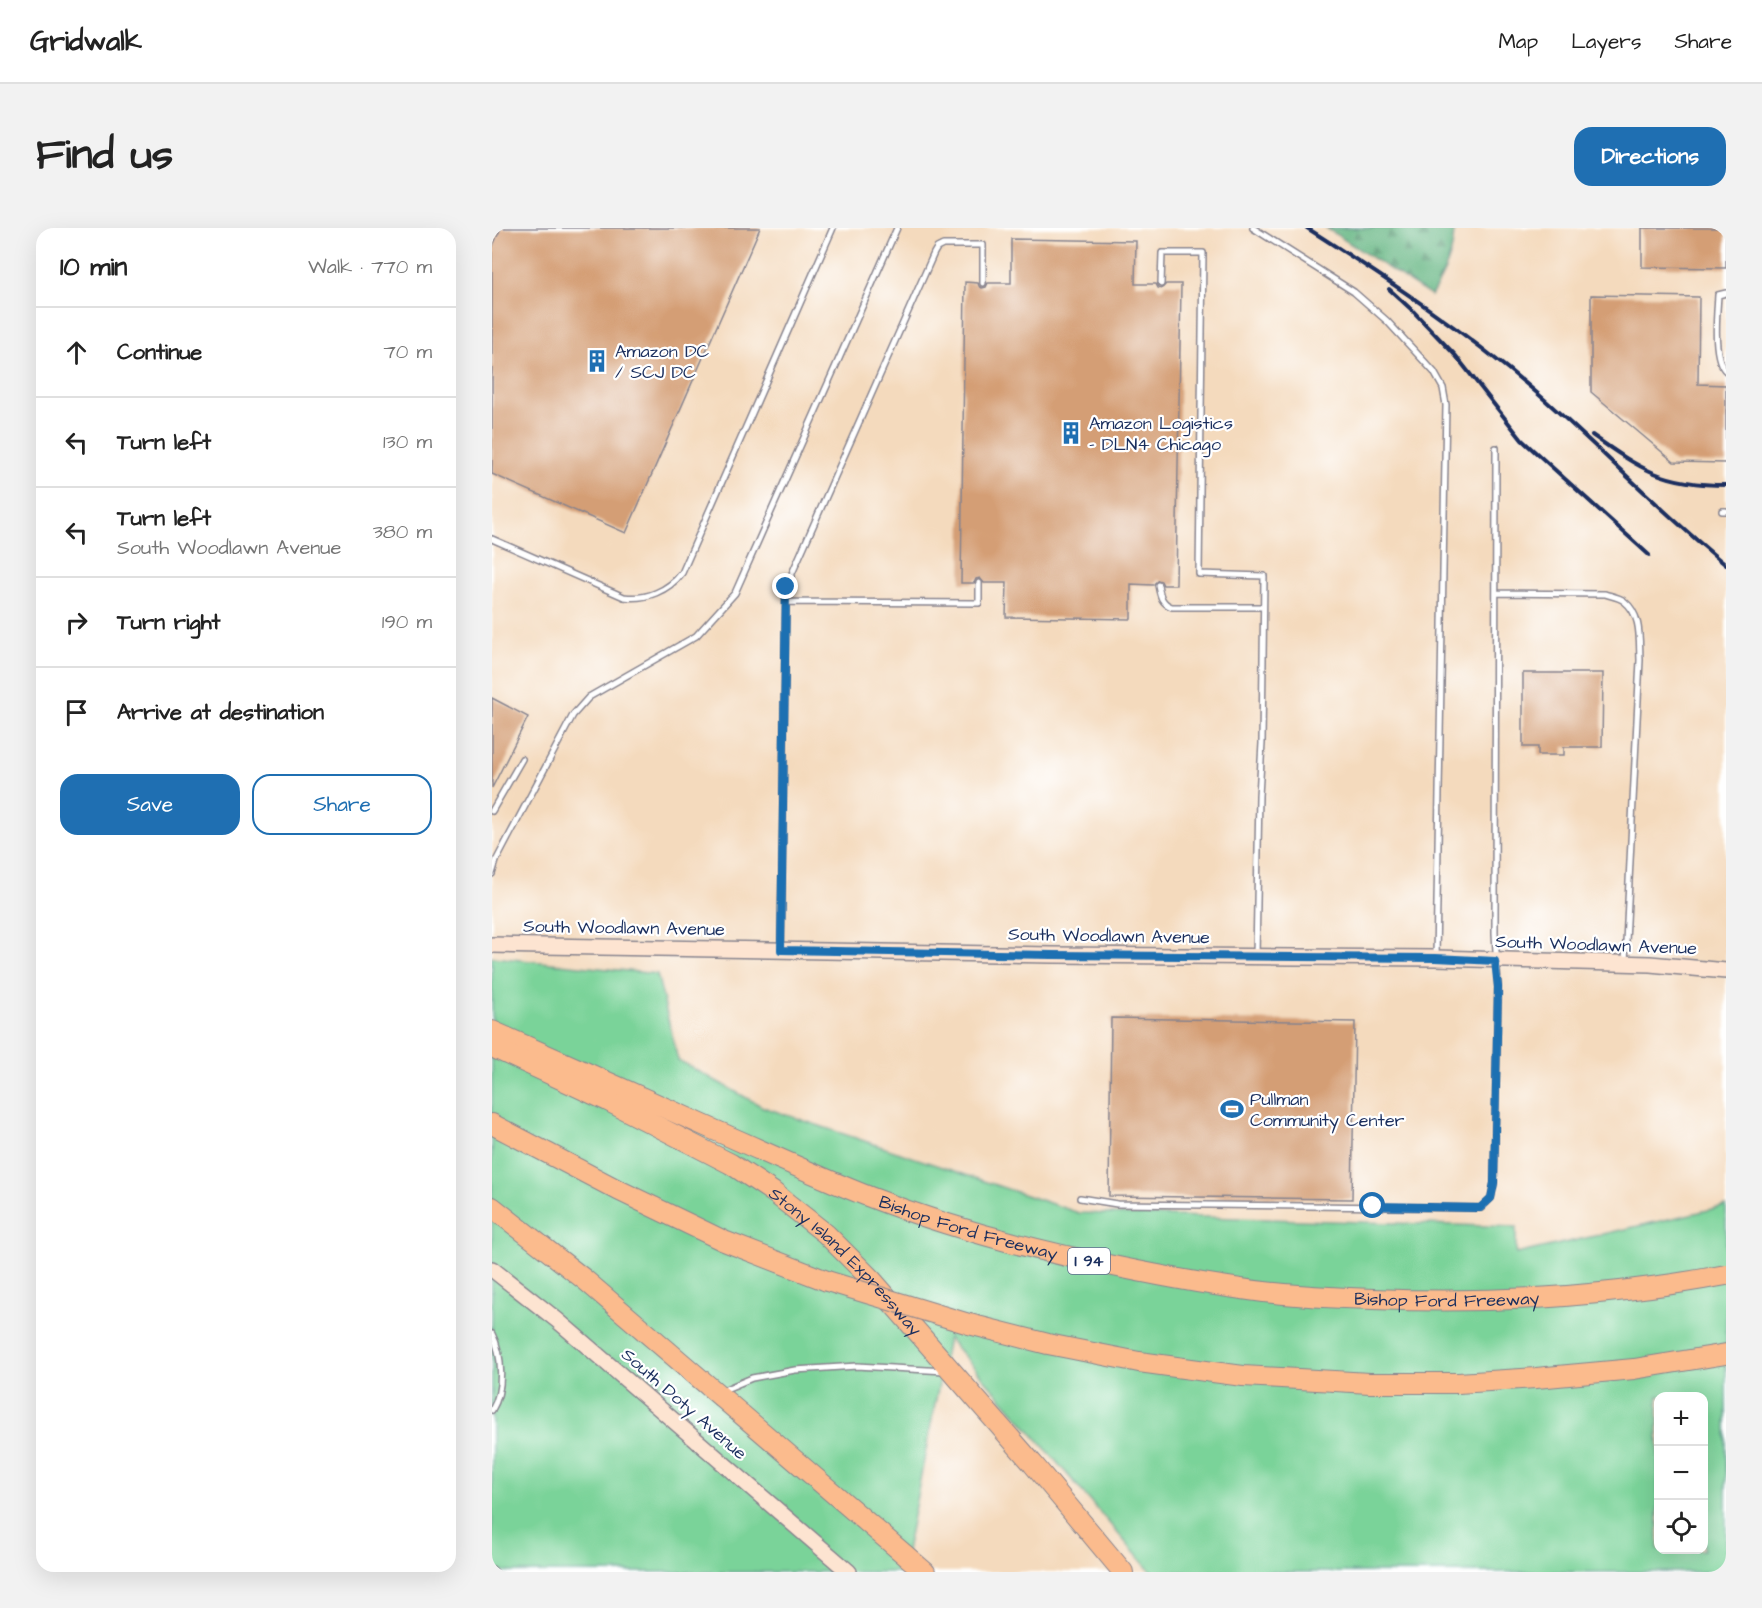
<!DOCTYPE html>
<html lang="en">
<head>
<meta charset="utf-8">
<style>
	body { margin:0; font-family:"Architects Daughter",sans-serif; background:#f2f2f2; color:#222 }
	.controls { position:absolute; right:18px; bottom:18px; display:grid; overflow:hidden; border-radius:12px; box-shadow:0 6px 24px #0002 }
	.controls button { width:54px; height:54px; display:grid; place-items:center; padding:0; border:0; border-bottom:2px solid #e0e0e0; background:#fff; color:#222; font:30px sans-serif }
	.stop { position:absolute; width:18px; height:18px; margin:-14px; border:4px solid #1f6fb2; border-radius:50%; background:#fff }
	.stop.end { background:#1f6fb2; border-color:#fff; box-shadow:0 2px 6px #0008 }
	.list { margin:0; padding:0; list-style:none }
	h2 { display:flex; justify-content:space-between; align-items:center; height:78px; margin:0; padding:0 24px; font-size:26px }
	h2 small { font-size:20px; font-weight:400; color:#767676 }
	.list li { display:grid; grid-template-columns:39px 1fr auto; gap:18px; align-items:center; box-sizing:border-box; height:90px; padding:0 24px; border-top:2px solid #e0e0e0 }
	.list b { display:block; font-size:22px; white-space:nowrap }
	.list p { margin:0; font-size:20px; white-space:nowrap; color:#767676 }
	.list em { font-size:20px; font-style:normal; color:#767676 }
	.actions { display:flex; gap:12px; padding:18px 24px }
	.actions a { flex:1; padding:14px 0; border:2px solid #1f6fb2; border-radius:18px; text-align:center; font-size:21px; color:#1f6fb2 }
	.actions .main { background:#1f6fb2; color:#fff }
	.icon { flex:none; width:33px; height:33px; fill:none; stroke:currentColor; stroke-width:2; stroke-linecap:round; stroke-linejoin:round }
	.map { position:relative; flex:none; width:1234px; height:1344px; overflow:hidden; border-radius:18px }
	header { display:flex; align-items:center; gap:36px; box-sizing:border-box; height:84px; padding:0 30px; background:#fff; border-bottom:2px solid #e0e0e0 }
	header strong { font-size:28px }
	nav { display:flex; gap:33px; margin-inline-start:auto; font-size:21px }
	.intro { display:flex; align-items:center; justify-content:space-between; box-sizing:border-box; height:144px; padding:0 36px }
	h1 { margin:0; font-size:42px }
	.button { padding:15px 27px; border-radius:18px; background:#1f6fb2; color:#fff; font-size:21px; font-weight:700 }
	main { display:flex; gap:36px; padding:0 36px }
	aside { flex:1; background:#fff; border-radius:18px; box-shadow:0 6px 24px #0002 }
	.map>svg:first-child { display:block }
	.grass { fill:#7ad399; stroke:#4a817c; stroke-width:1.5; fill-rule:evenodd }
	.forest { fill:url(#forest-firs); stroke:#3f7270; stroke-width:1.5 }
	.building { fill:#d49e75 }
	.lines { fill:none; stroke-linecap:round; stroke-linejoin:round }
	.lane-casing { stroke:#88848e; stroke-width:8 }
	.secondary-casing { stroke:#88848e; stroke-width:18 }
	.highway-casing { stroke:#88848e; stroke-width:22 }
	.lane { stroke:#fff; stroke-width:5 }
	.secondary { stroke:#fde4d1; stroke-width:15 }
	.highway { stroke:#fbbb8d; stroke-width:20 }
	.rail { stroke:#1b2f5e; stroke-width:4 }
	.highway-bridge-casing { stroke:#88848e; stroke-width:22; stroke-linecap:butt }
	.highway-bridge { stroke:#fbbb8d; stroke-width:20 }
	.route { stroke:#1f6fb2; stroke-width:8 }
	.labels { text-anchor:middle; dominant-baseline:central; stroke-width:4.5; stroke-linejoin:round; paint-order:stroke }
	.shield { fill:#fff; stroke:#5f6d8e; stroke-width:1.5 }
	.shield-label { font-size:16px; font-weight:bold; fill:#1b2f5e }
	.poi-label { font-size:18px; fill:#1b2f5e; stroke:#fff; text-anchor:start }
	.street-label { font-size:18px; fill:#1b2f5e; stroke:#fff }
</style>
</head>
<body>
<header>
<strong>Gridwalk</strong>
<nav><a>Map</a><a>Layers</a><a>Share</a></nav>
</header>
<div class="intro"><h1>Find us</h1><a class="button">Directions</a></div>
<main>
<aside>
<h2>10 min<small>Walk · 770 m</small></h2>
<ul class="list">
<li><svg class="icon" aria-label="ahead" viewBox="0 0 24 24"><path d="M12 20V5M6 11l6-6 6 6"/></svg><div><b>Continue</b></div><em>70 m</em></li>
<li><svg class="icon" aria-label="left" viewBox="0 0 24 24"><path d="M17 20v-9H6M10 6l-5 5 5 5"/></svg><div><b>Turn left</b></div><em>130 m</em></li>
<li><svg class="icon" aria-label="left" viewBox="0 0 24 24"><path d="M17 20v-9H6M10 6l-5 5 5 5"/></svg><div><b>Turn left</b><p>South Woodlawn Avenue</p></div><em>380 m</em></li>
<li><svg class="icon" aria-label="right" viewBox="0 0 24 24"><path d="M7 20v-9h11M14 6l5 5-5 5"/></svg><div><b>Turn right</b></div><em>190 m</em></li>
<li><svg class="icon" aria-label="arrive" viewBox="0 0 24 24"><path d="M6 21V4h12l-3 4 3 4H6"/></svg><div><b>Arrive at destination</b></div></li>
</ul>
<div class="actions"><a class="main">Save</a><a>Share</a></div>
</aside>
<div class="map">
<svg width="1234" height="1344" viewBox="0 0 1234 1344">
	<defs>
		<pattern id="forest-firs" width="22" height="20" patternUnits="userSpaceOnUse" patternTransform="scale(1.5)"><rect width="22" height="20" fill="#63b581"/><path d="M5 1l3.5 6h-7zM16 11l3.5 6h-7z" fill="#51946d"/></pattern>
	</defs>
	<rect width="100%" height="100%" fill="#fff"/>
	<filter id="ink" filterUnits="userSpaceOnUse"><feTurbulence type="fractalNoise" baseFrequency=".0167" numOctaves="2"/><feDisplacementMap in="SourceGraphic" scale="12" xChannelSelector="R" yChannelSelector="G"/><feConvolveMatrix kernelMatrix="1 2 1 2 8 2 1 2 1" color-interpolation-filters="sRGB"/></filter>
	<filter id="wash" filterUnits="userSpaceOnUse"><feTurbulence type="fractalNoise" baseFrequency=".008" numOctaves="4" result="noise"/><feDisplacementMap in="SourceGraphic" scale="24" xChannelSelector="R" yChannelSelector="G"/><feGaussianBlur stdDeviation="1.35" result="paint"/><feColorMatrix in="noise" values="0 0 0 0 0 0 0 0 0 0 0 0 0 0 0 0 0 1.4 0 .05"/><feComposite in="paint" operator="in"/></filter>
	<g filter="url(#wash)">
		<rect width="100%" height="100%" fill="#f4dabd"/>
		<path class="grass" d="M 0,729 L 165,746 L 186,832 L 271,879 L 587,985 L 1024,999 L 1024,1026 L 1234,978 L 1234,1344 L 659,1344 L 528,1191 L 456,1110 L 410,1344 L 0,1344 ZM 1166,1168 L 1212,1168 L 1212,1322 L 1166,1322 Z"/>
		<path class="forest" d="M 834,0 L 962,0 C 962,26 952,46 939,68 Z"/>
		<g id="blocks">
			<path class="building" d="M 9,0 L 268,0 L 134,305 L 0,246 L 0,20 Z
				M 1150,0 L 1234,0 L 1234,40 L 1150,39 Z
				M 519,11 L 644,13 L 643,56 L 664,56 L 666,60 L 669,61 L 674,56 L 689,56 L 684,357 L 671,357 L 669,353 L 666,352 L 661,357 L 639,356 L 639,391 L 514,389 L 515,355 L 492,355 L 488,350 L 484,351 L 482,355 L 469,355 L 473,54 L 486,55 L 487,58 L 490,60 L 494,59 L 496,55 L 519,55 Z
				M 1099,67 L 1207,69 L 1206,156 L 1234,157 L 1234,235 L 1182,234 L 1099,164 Z
				M 1031,445 L 1111,445 L 1110,519 L 1072,519 L 1072,527 L 1046,527 L 1046,519 L 1031,519 Z
				M 0,470 L 36,489 L 0,560 Z
				M 619,790 L 863,794 L 860,971 L 617,968 Z"/>
		</g>
	</g>
	<g filter="url(#ink)">
		<use href="#blocks" fill-opacity="0" stroke="#88848e" stroke-width="1.5"/>
		<g class="lines">
			<g class="lane-casing">
				<path id="lane" d="M 761,0 L 862,64 L 895,93 L 942,144 L 951,160 L 954,177 L 944,729
					M 669,56 L 670,25 L 711,25 L 707,346 L 772,348 L 770,515 L 767,568 L 764,728
					M 1234,65 L 1226,67 C 1225,85 1220,131 1234,143
					M 1230,283 L 1234,283
					M 0,311 L 132,369 C 154,372 176,363 190,345 L 341,0
					M 666,357 C 668,367 669,375 680,379 L 771,379
					M 1004,365 L 1113,366 C 1119,368 1127,369 1132,373 C 1150,387 1147,411 1148,432 L 1133,734
					M 294,374 L 487,375 L 487,355
					M 0,583 L 30,531
					M 0,646 L 4,633 L 81,487 L 97,469 L 204,408 L 243,365 L 405,0
					M 289,721 L 294,359 L 442,25 L 445,20 L 451,17 L 491,17 L 491,55
					M 588,970 L 625,976 L 989,980 L 999,970 L 1002,955 L 1006,759 L 1003,705 L 1004,220
					M 0,1106 C 11,1127 12,1162 0,1182
					M 229,1163 L 260,1150 L 303,1142 L 365,1138 L 453,1143
					M 0,1341 L 3,1344"/>
			</g>
			<g class="secondary-casing">
				<path id="secondary" d="M 0,717 L 560,727 L 944,730 L 1158,736 L 1234,743
					M 0,1041 L 65,1092 L 357,1344"/>
			</g>
			<g class="highway-casing">
				<g id="highway">
					<path id="s1" d="M 0,803 C 73,835 145,867 218,900 C 271,923 324,948 378,969 C 458,1000 541,1022 626,1039 C 674,1049 723,1058 772,1064 C 808,1068 845,1070 881,1071 C 1000,1076 1117,1069 1234,1047"/>
					<path id="s2" d="M 0,819 L 116,873 L 239,936 L 281,964 L 334,1006 L 380,1052 L 541,1236 L 631,1344"/>
					<path d="M 0,896 L 126,962 L 232,1013 L 335,1053"/>
					<path d="M 0,979 L 92,1051 L 433,1344"/>
					<path d="M 477,1096 L 556,1116 L 647,1134 L 751,1148 L 878,1155 L 966,1155 L 1044,1150 L 1142,1141 L 1234,1126"/>
				</g>
			</g>
			<use href="#lane" class="lane"/>
			<use href="#secondary" class="secondary"/>
			<use href="#highway" class="highway"/>
			<path class="rail" d="M 815,0 C 895,51 973,103 1045,165 C 1109,221 1168,283 1234,337
				M 897,61 L 921,83 L 964,128 L 1030,212 L 1157,327
				M 1100,207 C 1148,241 1172,257 1234,257"/>
			<g class="highway-bridge-casing">
				<path id="highway-bridge" d="M 335,1053 L 477,1096"/>
			</g>
			<use href="#highway-bridge" class="highway-bridge"/>
		</g>
	</g>
	<g class="lines" filter="url(#ink)">
		<path class="route" d="M 294,359 L 289,722 L 560,727 L 944,730 L 1003,733 L 1006,759 L 1002,955 L 999,970 L 988,980 L 881,978"/>
	</g>
	<defs>
		<g id="building-bare" transform="scale(1.8)"><path d="M-4-6H4V6H1V3H-1V6H-4ZM-2.5-4.3h1.7v1.8h-1.7ZM.8-4.3h1.7v1.8H.8ZM-2.5-1h1.7V.8h-1.7ZM.8-1h1.7V.8H.8Z" fill="#1f6fb2" stroke="#fff" stroke-width="2.5" paint-order="stroke"/></g>
		<g id="stadium-bare" transform="scale(1.8)"><path d="M0-5a6.5 5 0 1 0 0 10a6.5 5 0 1 0 0-10ZM-3.5-1.8h7v3.6h-7Z" fill="#1f6fb2" stroke="#fff" stroke-width="2.5" paint-order="stroke"/></g>
	</defs>
	<g fill-rule="evenodd">
		<use href="#building-bare" x="105" y="133"/>
		<use href="#building-bare" x="579" y="205"/>
		<use href="#stadium-bare" x="740" y="881"/>
	</g>
	<g class="labels">
		<rect class="shield" x="576" y="1020" width="42" height="26" rx="4.5"/>
		<g class="shield-label">
			<text x="597" y="1033">I 94</text>
		</g>
		<g class="poi-label">
			<text x="123" y="123">Amazon DC<tspan x="123" dy="21">/ SCJ DC</tspan></text>
			<text x="597" y="195">Amazon Logistics<tspan x="597" dy="21">- DLN4 Chicago</tspan></text>
			<text x="758" y="871">Pullman<tspan x="758" dy="21">Community Center</tspan></text>
		</g>
		<g class="street-label">
			<text transform="translate(132 700) rotate(1)">South Woodlawn Avenue</text>
			<text transform="translate(617 708) rotate(1)">South Woodlawn Avenue</text>
			<text transform="translate(1104 717) rotate(2)">South Woodlawn Avenue</text>
			<text stroke="none"><textPath href="#s1" startOffset="516">Bishop Ford Freeway</textPath></text>
			<text stroke="none"><textPath href="#s2" startOffset="417">Stony Island Expressway</textPath></text>
			<text stroke="none"><textPath href="#s1" startOffset="1002">Bishop Ford Freeway</textPath></text>
			<text transform="translate(192 1176) rotate(41)">South Doty Avenue</text>
		</g>
	</g>
</svg>
<div class="controls">
<button>+</button>
<button>−</button>
<button><svg class="icon" aria-label="locate" viewBox="0 0 24 24"><circle cx="12" cy="12" r="6"/><path d="M12 2v4M12 18v4M2 12h4M18 12h4"/></svg></button>
</div>
<div class="stop" style="left:881px;top:978px"></div>
<div class="stop end" style="left:294px;top:359px"></div>
</div>
</main>
</body>
</html>
